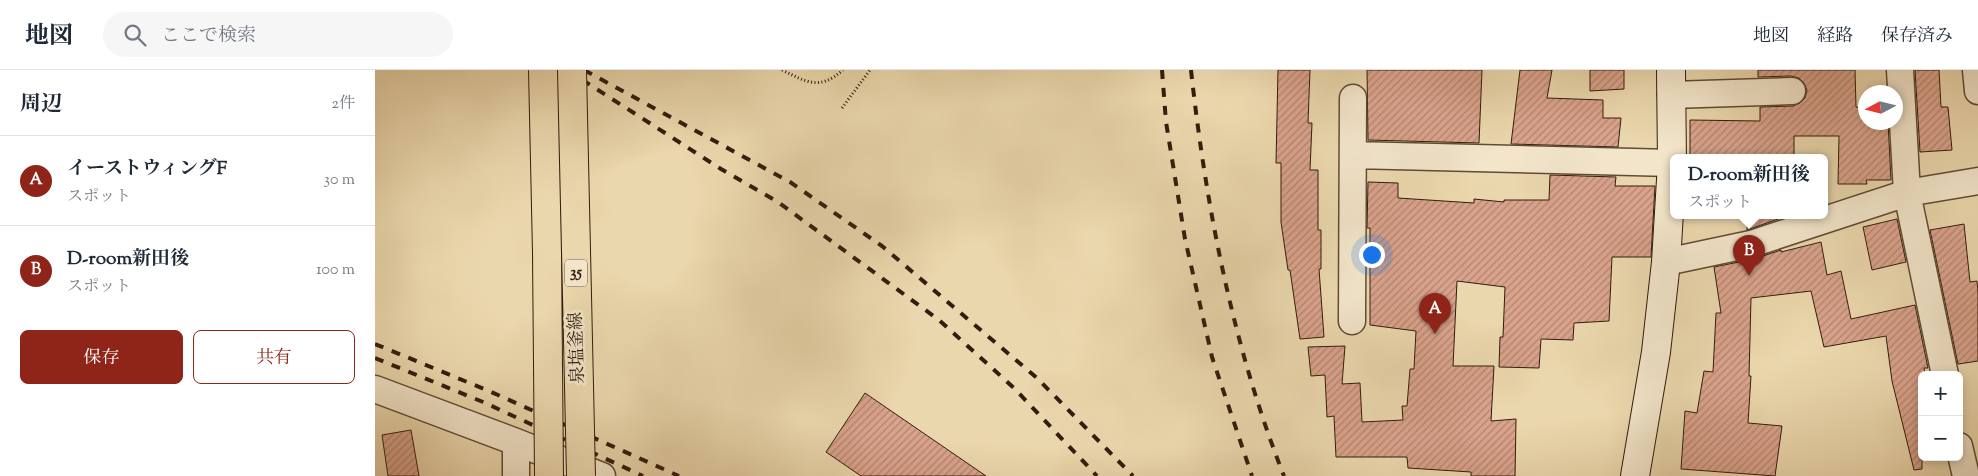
<!DOCTYPE html>
<html lang="ja">
<head>
<meta charset="utf-8">
<style>
	body { margin:0; font-family:"Sorts Mill Goudy","Noto Serif JP",serif; background:#f6f6f7; color:#1f2937 }
	.controls { position:absolute; right:15px; bottom:15px; display:grid; overflow:hidden; border-radius:8px; box-shadow:0 2px 8px #0003 }
	.controls button { width:45px; height:45px; display:grid; place-items:center; padding:0; border:0; border-bottom:1px solid #e0e1e3; background:#fff; color:#1f2937; font:25px sans-serif }
	.compass { position:absolute; left:1483px; top:15px; width:45px; height:45px; border-radius:50%; background:#fff; box-shadow:0 2px 8px #0003; rotate:263deg }
	.you { position:absolute; left:996px; top:184px; width:18px; height:18px; margin:-12px; border:4px solid #fff; border-radius:50%; background:#1a73e8; box-shadow:0 0 0 8px #1a73e833 }
	.badge { display:grid; place-items:center; width:32px; height:32px; border-radius:50%; background:#8f2418; color:#fff; font-size:16px; font-weight:700 }
	.pin { position:absolute; translate:-50% -41px; filter:drop-shadow(0 1px 2px #0008) }
	.pin::after { content:''; position:absolute; top:26px; width:18px; height:15px; background:inherit; clip-path:polygon(0 0,100% 0,50% 100%) }
	.popup { position:absolute; left:1295px; top:84px; width:158px; height:65px; box-sizing:border-box; display:grid; place-content:center; border-radius:8px; background:#fff; filter:drop-shadow(0 1px 4px #0005); font-size:16px; white-space:nowrap; color:#747a83 }
	.popup b { font-size:19px; color:#1f2937 }
	.popup::after { content:''; position:absolute; left:50%; top:100%; margin-left:-10px; border:10px solid transparent; border-top-color:#fff }
	.list { margin:0; padding:0; list-style:none }
	h2 { display:flex; justify-content:space-between; align-items:center; height:65px; margin:0; padding:0 20px; font-size:21px }
	h2 small { font-size:16px; font-weight:400; color:#747a83 }
	.list li { display:grid; grid-template-columns:32px 1fr auto; gap:15px; align-items:center; box-sizing:border-box; height:90px; padding:0 20px; border-top:1px solid #e0e1e3 }
	.list b { display:block; font-size:19px; white-space:nowrap }
	.list p { margin:0; font-size:16px; white-space:nowrap; color:#747a83 }
	.list em { font-size:16px; font-style:normal; color:#747a83 }
	.actions { display:flex; gap:10px; padding:15px 20px }
	.actions a { flex:1; padding:11px 0; border:1px solid #8f2418; border-radius:8px; text-align:center; font-size:18px; color:#8f2418 }
	.actions .main { background:#8f2418; color:#fff }
	.icon { flex:none; width:28px; height:28px; fill:none; stroke:currentColor; stroke-width:2; stroke-linecap:round; stroke-linejoin:round }
	.map { position:relative; flex:none; width:1603px; height:406px; overflow:hidden }
	header { display:flex; align-items:center; gap:30px; box-sizing:border-box; height:70px; padding:0 25px; background:#fff; border-bottom:1px solid #e0e1e3 }
	header strong { font-size:24px }
	nav { display:flex; gap:28px; margin-inline-start:auto; font-size:18px }
	.search { width:350px; height:45px; background:#f6f6f7; display:flex; align-items:center; gap:12px; box-sizing:border-box; padding:0 18px; border-radius:28px; color:#747a83; font-size:19px }
	main { display:flex }
	aside { flex:1; background:#fff }
	.map>svg:first-child { display:block }
	.building { fill:url(#building-hatch); stroke:#321c0d }
	.lines { fill:none; stroke-linecap:round; stroke-linejoin:round }
	.street-casing { stroke:#604b35; stroke-width:29 }
	.secondary-casing { stroke:#321c0d; stroke-width:30 }
	.path { stroke:#321c0d; stroke-width:3; stroke-dasharray:1 2.5; stroke-linecap:butt }
	.street { stroke:#f2e5ca; stroke-width:26 }
	.secondary { stroke:#f2e5ca; stroke-width:28 }
	.rail { stroke:#321c0d; stroke-width:4; stroke-dasharray:9 9; stroke-linecap:butt }
	.primary-bridge-casing { stroke:#321c0d; stroke-width:30; stroke-linecap:butt }
	.primary-bridge { stroke:#ebd7ad; stroke-width:28 }
	.labels { text-anchor:middle; dominant-baseline:central; stroke-width:5; stroke-linejoin:round; paint-order:stroke }
	.shield { fill:#f2e5ca; stroke:#6c5846; stroke-width:1 }
	.shield-label { font-size:16px; font-weight:bold; fill:#321c0d }
	.street-label { font-size:18px; fill:#321c0d; stroke:#f2e5ca }
</style>
</head>
<body>
<header>
<strong>地図</strong>
<div class="search"><svg class="icon" aria-label="search" viewBox="0 0 24 24"><circle cx="10" cy="10" r="6"/><path d="M15 15l6 6"/></svg>ここで検索</div>
<nav><a>地図</a><a>経路</a><a>保存済み</a></nav>
</header>
<main>
<aside>
<h2>周辺<small>2件</small></h2>
<ul class="list">
<li><span class="badge">A</span><div><b>イーストウィングF</b><p>スポット</p></div><em>30 m</em></li>
<li><span class="badge">B</span><div><b>D-room新田後</b><p>スポット</p></div><em>100 m</em></li>
</ul>
<div class="actions"><a class="main">保存</a><a>共有</a></div>
</aside>
<div class="map">
<svg width="1603" height="406" viewBox="0 0 1603 406">
	<defs>
		<pattern id="building-hatch" width="6" height="6" patternUnits="userSpaceOnUse" patternTransform="scale(1.25)"><rect width="6" height="6" fill="#daa38c"/><path d="M-1 1l2-2M0 6l6-6M5 7l2-2" fill="none" stroke="#b18471"/></pattern>
	</defs>
	<rect width="100%" height="100%" fill="#ebd7ad"/>
	<filter id="stains"><feTurbulence type="fractalNoise" baseFrequency=".004" numOctaves="4"/><feColorMatrix values="0 0 0 0 .2 0 0 0 0 .09 0 0 0 0 .02 0 0 0 .5 -.17"/></filter>
	<radialGradient id="worn" r=".72"><stop offset=".6" stop-color="#630" stop-opacity="0"/><stop offset="1" stop-color="#630" stop-opacity=".3"/></radialGradient>
	<path class="building" d="M 903,0 L 935,0 L 933,53 L 937,53 L 935,100 L 943,100 L 943,160 L 946,160 L 946,199 L 944,199 L 949,267 L 925,269 L 915,200 L 913,200 L 906,152 L 906,93 L 901,93 Z
		M 992,0 L 1107,0 L 1104,73 L 993,70 Z
		M 1145,0 L 1177,0 L 1172,28 L 1228,30 L 1228,48 L 1246,48 L 1243,77 L 1136,74 Z
		M 1215,0 L 1249,0 L 1249,19 L 1215,21 Z
		M 1383,0 L 1480,0 L 1481,37 L 1490,39 L 1490,52 L 1513,52 L 1516,110 L 1491,110 L 1492,114 L 1463,114 L 1464,66 L 1419,66 L 1419,87 L 1315,87 L 1315,50 L 1385,51 L 1385,37 L 1418,36 L 1425,33 L 1430,28 L 1432,20 L 1429,13 L 1424,8 L 1416,6 L 1383,7 Z
		M 1540,0 L 1564,0 L 1566,37 L 1573,37 L 1577,80 L 1545,82 Z
		M 1175,105 L 1241,107 L 1240,116 L 1280,116 L 1276,187 L 1237,187 L 1234,251 L 1199,253 L 1198,270 L 1166,269 L 1164,298 L 1124,297 L 1125,267 L 1128,267 L 1130,217 L 1082,211 L 1078,296 L 1119,296 L 1116,351 L 1141,349 L 1140,406 L 1096,406 L 1096,402 L 1033,398 L 1032,387 L 961,387 L 959,346 L 952,347 L 950,305 L 936,306 L 933,277 L 970,276 L 967,314 L 985,313 L 987,352 L 1028,350 L 1027,336 L 1032,336 L 1035,299 L 1039,299 L 1041,261 L 995,255 L 995,158 L 992,158 L 993,112 L 1023,113 L 1023,128 L 1099,133 L 1099,129 L 1129,132 L 1129,130 L 1174,130 Z
		M 1372,145 L 1406,145 L 1406,148 L 1372,160 Z
		M 1522,149 L 1531,192 L 1497,200 L 1488,157 Z
		M 1589,154 L 1595,212 L 1602,211 L 1603,222 L 1603,291 L 1583,294 L 1555,160 Z
		M 1446,172 L 1452,205 L 1466,201 L 1476,249 L 1540,235 L 1553,298 L 1549,298 L 1550,305 L 1547,305 L 1547,399 L 1539,400 L 1517,311 L 1511,266 L 1449,277 L 1436,221 L 1376,228 L 1374,306 L 1376,306 L 1373,353 L 1407,356 L 1400,406 L 1306,399 L 1310,341 L 1322,343 L 1329,301 L 1338,302 L 1341,243 L 1346,243 L 1339,197 L 1379,189 L 1406,180 L 1406,182 Z
		M 490,323 L 611,406 L 486,406 L 451,382 Z
		M 36,360 L 44,406 L 13,406 L 7,365 Z"/>
	<g class="lines">
		<g class="street-casing">
			<path id="street" d="M 1525,0 L 1532,123 L 1570,305
				M 1601,0 L 1603,21
				M 1296,25 L 1417,21
				M 978,85 L 1297,93
				M 1291,192 L 1376,174 L 1532,123 L 1603,111
				M 977,251 L 978,28
				M 0,319 L 141,372 L 227,406
				M 1584,376 L 1591,406
				M 141,406 L 141,372"/>
		</g>
		<g class="secondary-casing">
			<path id="secondary" d="M 1260,406 L 1281,282 L 1291,192 L 1297,93 L 1296,0"/>
		</g>
		<path class="path" d="M 407,0 C 432,12 444,21 468,0
			M 467,38 L 495,0"/>
		<use href="#street" class="street"/>
		<use href="#secondary" class="secondary"/>
		<path class="rail" d="M 192,0 L 346,99 L 403,132 L 564,250 L 639,318 L 722,406
			M 209,0 L 415,112 L 507,176 L 662,308 L 758,406
			M 787,0 L 791,52 L 810,169 L 837,287 L 877,406
			M 816,0 C 831,137 858,277 909,406
			M 0,274 L 114,321 L 304,406
			M 0,288 L 108,332 L 268,406"/>
		<g class="primary-bridge-casing">
			<path id="primary-bridge" d="M 168,0 L 172,183 L 174,406
				M 197,0 L 206,406"/>
		</g>
		<use href="#primary-bridge" class="primary-bridge"/>
	</g>
	<g class="labels">
		<rect class="shield" x="190" y="189.5" width="22" height="27" rx="4"/>
		<g class="shield-label">
			<text x="201" y="203">35</text>
		</g>
		<g class="street-label">
			<text transform="translate(203 278) rotate(-92)">泉塩釜線</text>
		</g>
	</g>
	<rect width="100%" height="100%" filter="url(#stains)"/>
	<rect width="100%" height="100%" fill="url(#worn)"/>
</svg>
<div class="controls">
<button>+</button>
<button>−</button>
</div>
<svg class="compass" viewBox="-18 -18 36 36"><path d="M0-13l5 13h-10z" fill="#e53935"/><path d="M0 13l5-13h-10z" fill="#747a83"/></svg>
<div class="you"></div>
<div class="pin badge" style="left:1060px;top:264px">A</div>
<div class="pin badge" style="left:1374px;top:206px">B</div>
<div class="popup"><b>D-room新田後</b>スポット</div>
</div>
</main>
</body>
</html>
